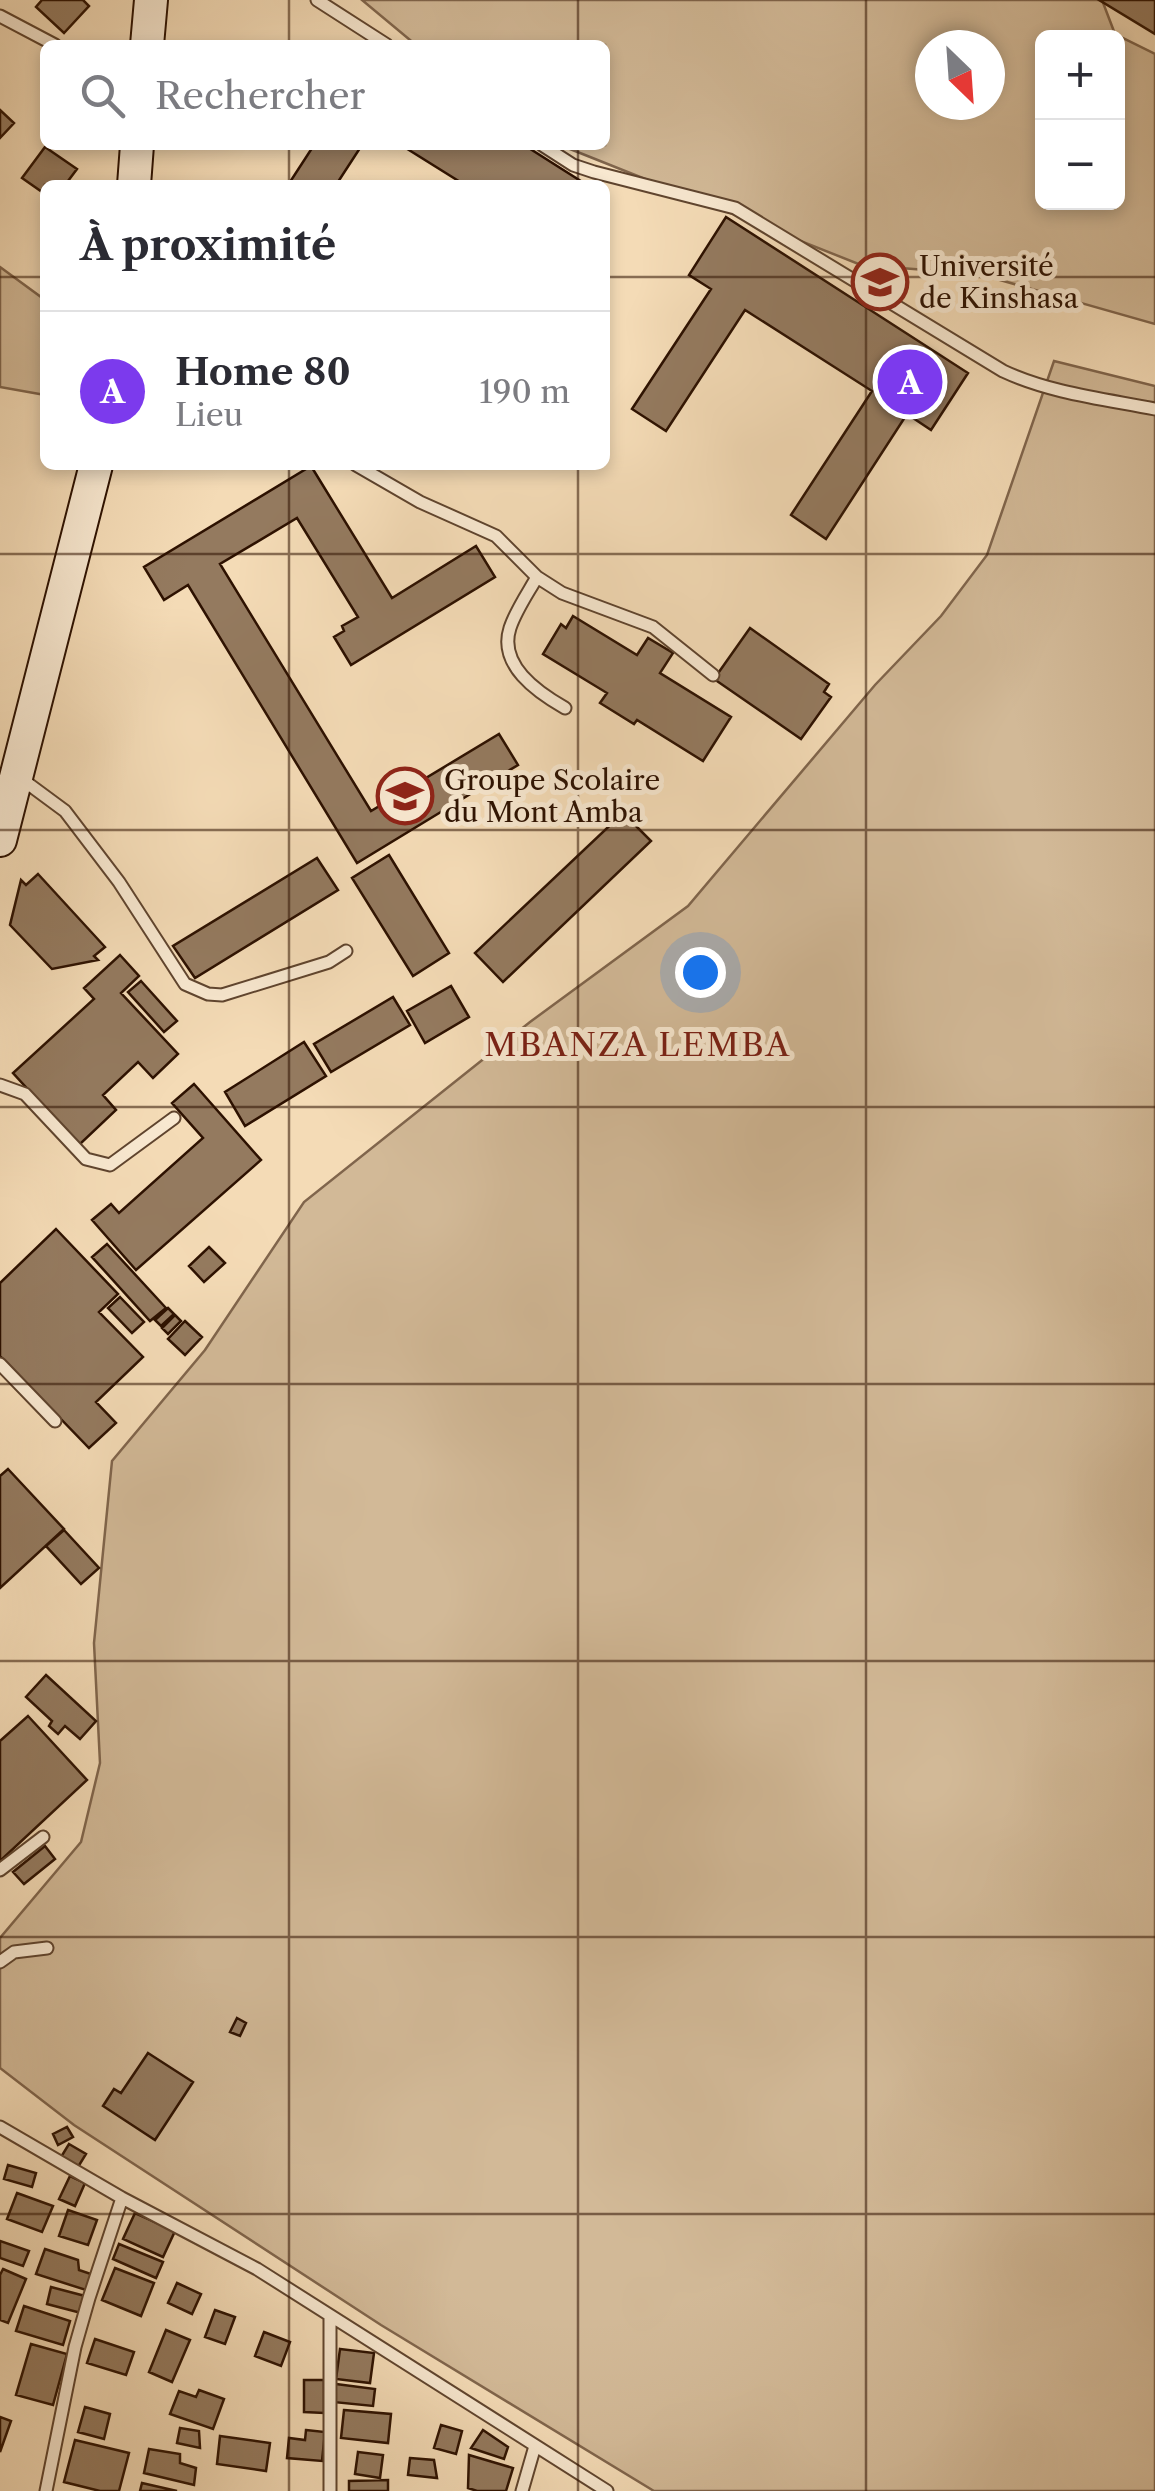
<!DOCTYPE html>
<html lang="fr">
<head>
<meta charset="utf-8">
<style>
	body { margin:0; font-family:"Libre Caslon Text",serif; background:#f2f2f3; color:#2b2b33 }
	.controls { position:absolute; right:30px; top:30px; display:grid; overflow:hidden; border-radius:15px; box-shadow:0 5px 15px #0003 }
	.controls button { width:90px; height:90px; display:grid; place-items:center; padding:0; border:0; border-bottom:2px solid #e1e1e2; background:#fff; color:#2b2b33; font:50px sans-serif }
	.compass { position:absolute; left:915px; top:30px; width:90px; height:90px; border-radius:50%; background:#fff; box-shadow:0 5px 15px #0003; rotate:155deg }
	.you { position:absolute; left:700px; top:972px; width:35px; height:35px; margin:-25px; border:8px solid #fff; border-radius:50%; background:#1a73e8; box-shadow:0 0 0 15px #1a73e833 }
	.badge { display:grid; place-items:center; width:65px; height:65px; border-radius:50%; background:#7c3aed; color:#fff; font-size:32px; font-weight:700 }
	.pin { position:absolute; translate:-50% -50%; border:5px solid #fff; box-shadow:0 2px 10px #0006 }
	.list { margin:0; padding:0; list-style:none }
	h2 { display:flex; justify-content:space-between; align-items:center; height:130px; margin:0; padding:0 40px; font-size:42px }
	h2 small { font-size:32px; font-weight:400; color:#7c7c81 }
	.list li { display:grid; grid-template-columns:65px 1fr auto; gap:30px; align-items:center; box-sizing:border-box; height:160px; padding:0 40px; border-top:2px solid #e1e1e2 }
	.list b { display:block; font-size:38px; white-space:nowrap }
	.list p { margin:0; font-size:32px; white-space:nowrap; color:#7c7c81 }
	.list em { font-size:32px; font-style:normal; color:#7c7c81 }
	.icon { flex:none; width:55px; height:55px; fill:none; stroke:currentColor; stroke-width:2; stroke-linecap:round; stroke-linejoin:round }
	.map { position:relative; flex:none; width:1155px; height:2491px; overflow:hidden }
	.search { position:absolute; background:#fff; box-shadow:0 5px 15px #0003; left:40px; top:40px; width:570px; height:110px; display:flex; align-items:center; gap:25px; box-sizing:border-box; padding:0 35px; border-radius:15px; color:#7c7c81; font-size:38px }
	.panel { position:absolute; background:#fff; box-shadow:0 5px 15px #0003; left:40px; top:180px; width:570px; height:290px; border-radius:15px }
	.map>svg:first-child { display:block }
	.green { fill:#d2b997; stroke:#80654c; stroke-width:2.5; fill-rule:evenodd }
	.building { fill:#947a5f; stroke:#2d1100; stroke-width:2.5 }
	.lines { fill:none; stroke-linecap:round; stroke-linejoin:round }
	.lane-casing { stroke:#5f442e; stroke-width:15 }
	.secondary-casing { stroke:#2d1100; stroke-width:36 }
	.lane { stroke:#f8e8d0; stroke-width:11 }
	.secondary { stroke:#f8e8d0; stroke-width:32 }
	.grid { fill:none; stroke:#2d1100; stroke-width:2.5; stroke-opacity:0.55 }
	.labels { text-anchor:middle; dominant-baseline:central; stroke-width:10; stroke-linejoin:round; paint-order:stroke }
	.poi-label { font-size:28px; fill:#2d1100; stroke:#f8e8d0; text-anchor:start }
	.quarter-label { font-size:32px; letter-spacing:2.5px; fill:#7a1f14; stroke:#f8e8d0 }
</style>
</head>
<body>
<div class="map">
<svg width="1155" height="2491" viewBox="0 0 1155 2491">
	<rect width="100%" height="100%" fill="#f4dbb6"/>
	<filter id="stains"><feTurbulence type="fractalNoise" baseFrequency=".002" numOctaves="4"/><feColorMatrix values="0 0 0 0 .2 0 0 0 0 .09 0 0 0 0 .02 0 0 0 .5 -.17"/></filter>
	<radialGradient id="worn" r=".72"><stop offset=".6" stop-color="#630" stop-opacity="0"/><stop offset="1" stop-color="#630" stop-opacity=".3"/></radialGradient>
	<path class="green" d="M 362,0 L 1102,0 L 1115,34 L 1155,54 L 1155,324 L 979,274 L 861,265 L 560,145 L 605,145 L 605,45 L 416,45 ZM 1042,38 L 1118,38 L 1118,202 L 1042,202 ZM 930,45 L 990,45 L 990,105 L 930,105 Z
		M 0,267 L 45,300 L 45,395 L 0,387 Z
		M 1054,361 L 1155,386 L 1155,2491 L 654,2491 L 381,2325 L 74,2125 L 0,2068 L 0,1938 L 81,1842 L 100,1763 L 94,1643 L 112,1461 L 205,1350 L 304,1202 L 530,1022 L 688,906 L 875,685 L 941,616 L 987,555 Z"/>
	<path class="building" d="M 42,0 L 83,0 L 89,6 L 64,33 L 36,7 Z
		M 1099,0 L 1155,0 L 1155,34 Z
		M 0,110 L 14,123 L 0,138 Z
		M 314,145 L 362,145 L 336,185 L 288,185 Z
		M 401,145 L 524,145 L 587,185 L 465,185 Z
		M 45,147 L 77,169 L 65,185 L 45,185 L 45,194 L 22,178 Z
		M 726,217 L 968,373 L 931,430 L 907,414 L 826,539 L 791,515 L 872,391 L 745,310 L 666,431 L 632,409 L 711,289 L 689,275 Z
		M 311,466 L 392,598 L 476,546 L 495,577 L 351,665 L 334,637 L 344,631 L 342,626 L 358,617 L 297,518 L 220,564 L 371,811 L 499,734 L 518,765 L 357,863 L 188,585 L 164,600 L 144,567 Z
		M 573,616 L 637,655 L 648,638 L 673,653 L 660,673 L 731,717 L 703,761 L 637,720 L 634,724 L 600,703 L 607,693 L 543,654 L 561,624 L 566,628 Z
		M 750,628 L 829,684 L 824,692 L 831,697 L 801,739 L 714,679 Z
		M 623,813 L 651,841 L 503,982 L 475,953 Z
		M 389,855 L 449,953 L 413,976 L 352,878 Z
		M 317,858 L 338,890 L 195,978 L 173,946 Z
		M 38,874 L 105,947 L 94,956 L 98,960 L 52,969 L 10,925 L 21,880 L 26,885 Z
		M 120,955 L 139,976 L 121,993 L 178,1054 L 153,1078 L 138,1062 L 103,1095 L 116,1110 L 79,1145 L 13,1073 L 94,999 L 84,988 Z
		M 141,981 L 177,1021 L 164,1032 L 128,992 Z
		M 451,986 L 469,1017 L 425,1043 L 407,1011 Z
		M 393,997 L 410,1025 L 331,1072 L 314,1044 Z
		M 304,1042 L 326,1076 L 245,1126 L 225,1092 Z
		M 194,1084 L 261,1160 L 136,1270 L 92,1220 L 111,1204 L 119,1213 L 203,1138 L 172,1103 Z
		M 56,1229 L 118,1294 L 99,1312 L 143,1357 L 96,1402 L 116,1423 L 89,1448 L 0,1356 L 0,1283 Z
		M 107,1244 L 166,1308 L 150,1321 L 92,1257 Z
		M 209,1247 L 225,1263 L 204,1282 L 189,1266 Z
		M 120,1297 L 144,1322 L 132,1333 L 108,1308 Z
		M 168,1308 L 174,1314 L 161,1326 L 155,1320 Z
		M 175,1315 L 181,1321 L 168,1334 L 162,1328 Z
		M 185,1321 L 202,1337 L 185,1355 L 168,1339 Z
		M 8,1469 L 64,1529 L 0,1588 L 0,1476 Z
		M 64,1530 L 99,1568 L 81,1584 L 46,1546 Z
		M 46,1675 L 96,1721 L 80,1739 L 65,1726 L 58,1734 L 49,1726 L 52,1721 L 26,1697 Z
		M 28,1716 L 87,1780 L 0,1861 L 0,1741 Z
		M 45,1846 L 55,1859 L 24,1884 L 13,1872 Z
		M 237,2018 L 246,2023 L 240,2036 L 230,2032 Z
		M 148,2053 L 193,2082 L 155,2140 L 103,2106 L 114,2089 L 121,2093 Z
		M 67,2127 L 73,2137 L 58,2145 L 53,2134 Z
		M 69,2144 L 86,2154 L 78,2167 L 61,2157 Z
		M 8,2165 L 36,2173 L 32,2187 L 4,2179 Z
		M 70,2176 L 85,2183 L 75,2206 L 59,2199 Z
		M 17,2193 L 53,2206 L 42,2232 L 7,2219 Z
		M 68,2210 L 97,2220 L 88,2245 L 59,2236 Z
		M 135,2213 L 175,2231 L 163,2257 L 123,2239 Z
		M 0,2241 L 29,2251 L 23,2266 L 0,2258 Z
		M 119,2244 L 163,2262 L 156,2278 L 113,2259 Z
		M 45,2249 L 78,2260 L 79,2270 L 91,2274 L 86,2290 L 36,2274 Z
		M 115,2268 L 154,2283 L 141,2316 L 102,2300 Z
		M 3,2269 L 26,2279 L 8,2323 L 0,2320 L 0,2275 Z
		M 177,2283 L 201,2294 L 192,2314 L 168,2303 Z
		M 51,2287 L 85,2296 L 81,2313 L 47,2304 Z
		M 24,2306 L 70,2321 L 63,2345 L 16,2331 Z
		M 215,2310 L 235,2317 L 225,2344 L 205,2337 Z
		M 166,2330 L 190,2340 L 172,2382 L 149,2372 Z
		M 264,2332 L 290,2342 L 281,2366 L 255,2356 Z
		M 95,2339 L 134,2352 L 126,2375 L 87,2363 Z
		M 31,2344 L 67,2354 L 53,2405 L 16,2395 Z
		M 340,2349 L 374,2353 L 370,2383 L 336,2379 Z
		M 304,2380 L 324,2380 L 324,2413 L 304,2412 Z
		M 336,2384 L 375,2389 L 373,2406 L 333,2402 Z
		M 199,2390 L 224,2399 L 213,2429 L 170,2414 L 179,2391 L 196,2397 Z
		M 85,2407 L 110,2414 L 104,2439 L 78,2432 Z
		M 344,2410 L 391,2414 L 388,2443 L 341,2438 Z
		M 0,2417 L 11,2421 L 0,2452 Z
		M 441,2425 L 462,2431 L 456,2454 L 434,2448 Z
		M 180,2428 L 199,2431 L 200,2448 L 177,2443 Z
		M 306,2430 L 325,2432 L 322,2461 L 287,2458 L 289,2438 L 305,2440 Z
		M 483,2430 L 508,2447 L 504,2459 L 471,2448 Z
		M 220,2436 L 270,2443 L 266,2471 L 217,2464 Z
		M 75,2440 L 129,2453 L 119,2491 L 100,2491 L 64,2482 Z
		M 149,2449 L 180,2454 L 180,2463 L 196,2468 L 194,2485 L 144,2473 Z
		M 358,2452 L 383,2455 L 380,2478 L 355,2474 Z
		M 469,2455 L 513,2468 L 506,2491 L 477,2491 L 468,2488 Z
		M 410,2458 L 434,2460 L 437,2478 L 408,2475 Z
		M 388,2480 L 388,2491 L 349,2491 L 349,2481 Z
		M 142,2483 L 177,2491 L 140,2491 Z"/>
	<g class="lines">
		<g class="lane-casing">
			<path id="lane" d="M 317,0 L 387,45
				M 0,16 L 55,45
				M 542,145 L 573,165 L 594,172 L 735,208 L 1003,371 C 1050,393 1104,399 1155,409
				M 356,465 L 420,502 L 496,536 L 537,577 L 562,593 L 653,627 L 713,675
				M 537,577 C 528,593 516,610 510,628 C 498,665 537,692 565,708
				M 19,777 L 65,811 L 119,882 L 185,984 L 208,994 L 222,995 L 329,962 L 346,951
				M 0,1085 L 25,1094 L 86,1159 L 110,1165 L 174,1118
				M 0,1364 L 55,1421
				M 0,1870 L 43,1837
				M 0,1962 L 14,1952 L 47,1948
				M 0,2127 L 122,2198 L 257,2269 L 607,2491
				M 330,2316 L 330,2491
				M 46,2491 L 75,2347 L 89,2298 L 122,2198
				M 522,2491 L 535,2446"/>
		</g>
		<g class="secondary-casing">
			<path id="secondary" d="M 147,45 L 151,0
				M 134,185 L 137,145
				M 0,840 L 96,465"/>
		</g>
		<use href="#lane" class="lane"/>
		<use href="#secondary" class="secondary"/>
	</g>
	<path class="grid" d="M 289,0 L 289,45M 578,0 L 578,45M 866,0 L 866,2491M 289,145 L 289,185M 578,145 L 578,185M 0,277 L 45,277M 605,277 L 1155,277M 289,465 L 289,2491M 578,465 L 578,2491M 0,554 L 1155,554M 0,830 L 1155,830M 0,1107 L 1155,1107M 0,1384 L 1155,1384M 0,1661 L 1155,1661M 0,1937 L 1155,1937M 0,2214 L 1155,2214"/>
	<defs>
		<g id="university-ring" transform="scale(2.875)"><circle r="9.5" fill="#f8e8d0" stroke="#8f2418" stroke-width="1.5"/><path d="M0-5L7-2L0 1L-7-2ZM-4 1L0 2.5L4 1V4Q0 6-4 4Z" fill="#8f2418"/></g>
		<g id="school-ring" transform="scale(2.875)"><circle r="9.5" fill="#f8e8d0" stroke="#8f2418" stroke-width="1.5"/><path d="M0-5L7-2L0 1L-7-2ZM-4 1L0 2.5L4 1V4Q0 6-4 4Z" fill="#8f2418"/></g>
	</defs>
	<g fill-rule="evenodd">
		<use href="#university-ring" x="880" y="282"/>
		<use href="#school-ring" x="405" y="796"/>
	</g>
	<g class="labels">
		<g class="poi-label">
			<text x="919" y="266">Université<tspan x="919" dy="32">de Kinshasa</tspan></text>
			<text x="444" y="780">Groupe Scolaire<tspan x="444" dy="32">du Mont Amba</tspan></text>
		</g>
		<g class="quarter-label">
			<text x="638" y="1044">MBANZA LEMBA</text>
		</g>
	</g>
	<rect width="100%" height="100%" filter="url(#stains)"/>
	<rect width="100%" height="100%" fill="url(#worn)"/>
</svg>
<div class="controls">
<button>+</button>
<button>−</button>
</div>
<svg class="compass" viewBox="-18 -18 36 36"><path d="M0-13l5 13h-10z" fill="#e53935"/><path d="M0 13l5-13h-10z" fill="#7c7c81"/></svg>
<div class="you"></div>
<div class="pin badge" style="left:910px;top:382px">A</div>
<div class="search"><svg class="icon" aria-label="search" viewBox="0 0 24 24"><circle cx="10" cy="10" r="6"/><path d="M15 15l6 6"/></svg>Rechercher</div>
<section class="panel">
<h2>À proximité<small></small></h2>
<ul class="list">
<li><span class="badge">A</span><div><b>Home 80</b><p>Lieu</p></div><em>190 m</em></li>
</ul>
</section>
</div>
</body>
</html>
